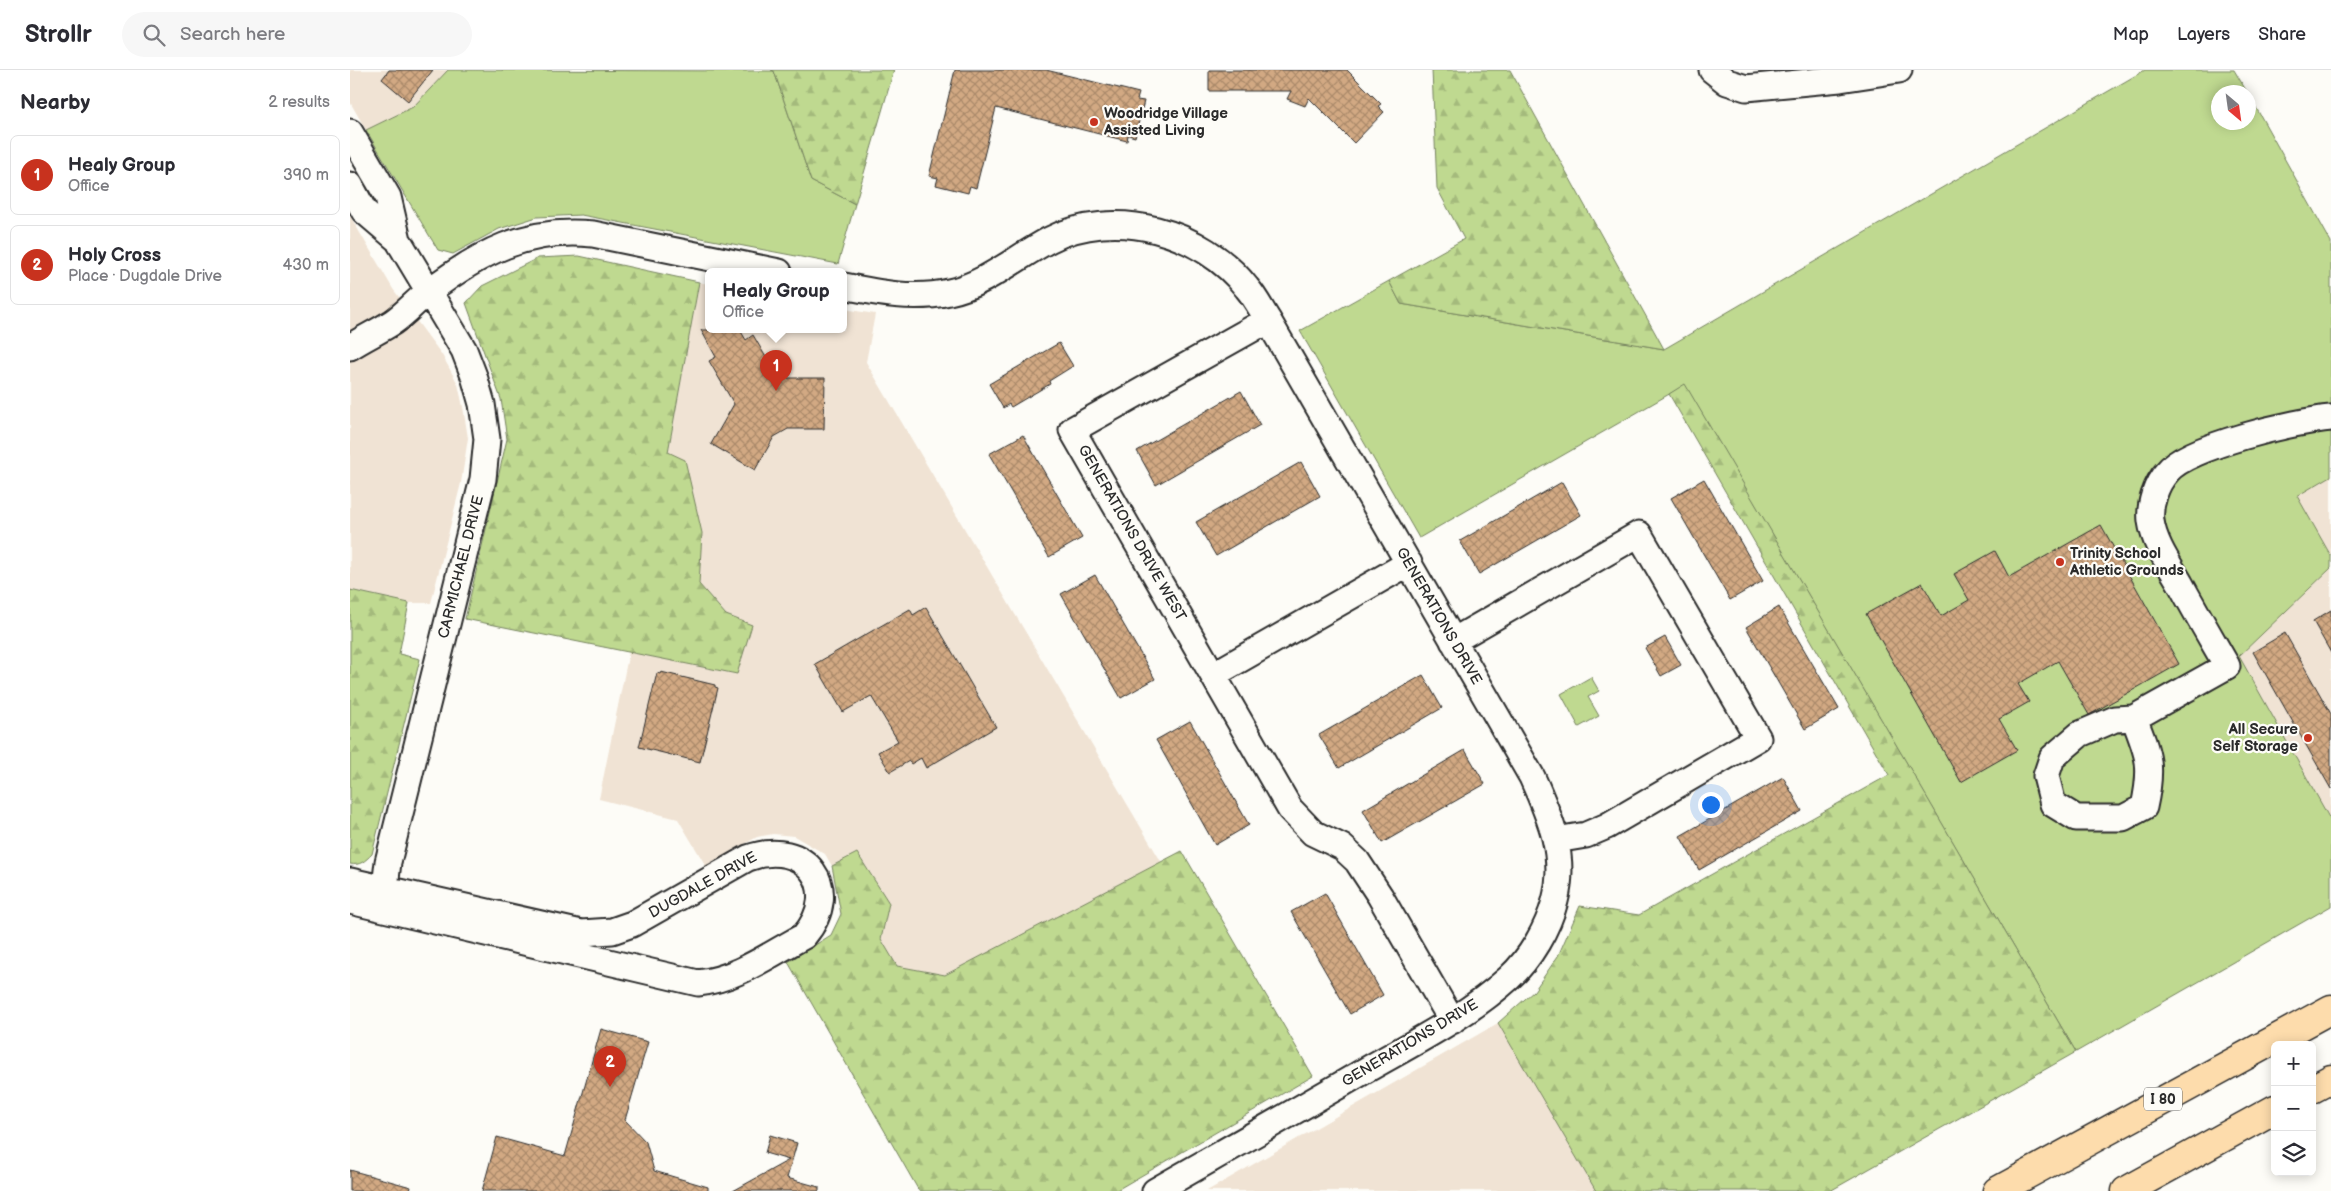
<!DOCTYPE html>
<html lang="en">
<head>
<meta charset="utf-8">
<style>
	body { margin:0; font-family:"Balsamiq Sans",sans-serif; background:#f7f7f7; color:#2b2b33 }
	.controls { position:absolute; right:15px; bottom:15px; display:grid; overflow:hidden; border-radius:8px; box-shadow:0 2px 12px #0003 }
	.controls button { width:45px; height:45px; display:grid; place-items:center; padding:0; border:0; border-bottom:1px solid #e1e1e2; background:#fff; color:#2b2b33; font:25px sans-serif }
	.compass { position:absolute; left:1861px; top:15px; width:45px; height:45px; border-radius:50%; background:#fff; box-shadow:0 2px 12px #0003; rotate:151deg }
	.you { position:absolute; left:1360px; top:734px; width:18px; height:18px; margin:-12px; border:4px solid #fff; border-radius:50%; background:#1a73e8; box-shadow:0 0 0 8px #1a73e833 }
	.badge { display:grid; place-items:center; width:32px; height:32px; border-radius:50%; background:#c8321e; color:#fff; font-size:16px; font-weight:700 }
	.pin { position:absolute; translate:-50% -41px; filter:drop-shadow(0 1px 2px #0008) }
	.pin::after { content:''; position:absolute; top:26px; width:18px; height:15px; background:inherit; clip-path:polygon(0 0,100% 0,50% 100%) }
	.popup { position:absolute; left:355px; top:198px; width:142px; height:65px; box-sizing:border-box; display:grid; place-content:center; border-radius:8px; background:#fff; filter:drop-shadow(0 1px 4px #0005); font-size:16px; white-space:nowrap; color:#7c7c81 }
	.popup b { font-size:19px; color:#2b2b33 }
	.popup::after { content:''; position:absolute; left:50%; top:100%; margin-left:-10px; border:10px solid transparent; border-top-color:#fff }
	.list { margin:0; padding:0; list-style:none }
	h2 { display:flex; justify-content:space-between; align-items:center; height:65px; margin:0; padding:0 20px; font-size:21px }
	h2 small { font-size:16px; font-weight:400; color:#7c7c81 }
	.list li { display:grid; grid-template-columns:32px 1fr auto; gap:15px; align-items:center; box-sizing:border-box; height:80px; margin:0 10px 10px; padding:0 10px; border:1px solid #e1e1e2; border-radius:8px }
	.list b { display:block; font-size:19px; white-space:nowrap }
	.list p { margin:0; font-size:16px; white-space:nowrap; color:#7c7c81 }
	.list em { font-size:16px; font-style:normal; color:#7c7c81 }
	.icon { flex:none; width:28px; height:28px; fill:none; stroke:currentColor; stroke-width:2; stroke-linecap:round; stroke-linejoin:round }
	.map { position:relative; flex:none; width:1981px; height:1121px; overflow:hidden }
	header { display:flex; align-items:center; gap:30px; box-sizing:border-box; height:70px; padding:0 25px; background:#fff; border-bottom:1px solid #e1e1e2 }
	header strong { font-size:24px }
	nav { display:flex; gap:28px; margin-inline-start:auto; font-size:18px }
	.search { width:350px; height:45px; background:#f7f7f7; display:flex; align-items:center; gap:12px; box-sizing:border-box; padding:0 18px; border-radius:28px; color:#7c7c81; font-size:19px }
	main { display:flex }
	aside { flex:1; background:#fff }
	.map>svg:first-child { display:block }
	.built { fill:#f0e3d4 }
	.green { fill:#bfd990; stroke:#75825e }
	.forest { fill:url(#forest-firs); stroke:#75825e }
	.building { fill:url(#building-cross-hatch); stroke:#2b2b2b }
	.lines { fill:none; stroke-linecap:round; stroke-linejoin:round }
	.minor-casing { stroke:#2b2b2b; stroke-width:29 }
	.highway-casing { stroke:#2b2b2b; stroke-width:31 }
	.minor { stroke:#fdfcf7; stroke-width:25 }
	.highway { stroke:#fddcac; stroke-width:28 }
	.poi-dot { fill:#c8321e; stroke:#fdfcf7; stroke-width:2 }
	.labels { text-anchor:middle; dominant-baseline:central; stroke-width:4.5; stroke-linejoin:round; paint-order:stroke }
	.shield { fill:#fdfcf7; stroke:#6a6a68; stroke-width:1 }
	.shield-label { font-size:14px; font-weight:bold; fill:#2b2b2b }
	.poi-label { font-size:15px; font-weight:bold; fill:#2b2b2b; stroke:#fdfcf7; text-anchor:start }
	.street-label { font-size:15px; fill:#2b2b2b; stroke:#fdfcf7 }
</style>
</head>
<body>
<header>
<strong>Strollr</strong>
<div class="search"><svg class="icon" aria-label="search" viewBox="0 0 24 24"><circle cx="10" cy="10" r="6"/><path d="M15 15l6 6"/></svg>Search here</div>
<nav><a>Map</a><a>Layers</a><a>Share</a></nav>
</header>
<main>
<aside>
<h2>Nearby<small>2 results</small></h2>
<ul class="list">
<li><span class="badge">1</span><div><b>Healy Group</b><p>Office</p></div><em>390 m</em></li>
<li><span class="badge">2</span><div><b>Holy Cross</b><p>Place · Dugdale Drive</p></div><em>430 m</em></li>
</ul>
</aside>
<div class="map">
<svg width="1981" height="1121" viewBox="0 0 1981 1121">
	<defs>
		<pattern id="forest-firs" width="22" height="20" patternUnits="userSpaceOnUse" patternTransform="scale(1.25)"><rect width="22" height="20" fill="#bfd990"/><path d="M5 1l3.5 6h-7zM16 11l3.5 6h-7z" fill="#a4ba7c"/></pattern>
		<pattern id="building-cross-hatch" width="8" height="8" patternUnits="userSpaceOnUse" patternTransform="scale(1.25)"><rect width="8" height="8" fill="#d2a983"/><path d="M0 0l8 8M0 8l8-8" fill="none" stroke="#ab8a6b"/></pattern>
	</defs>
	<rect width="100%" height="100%" fill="#fdfcf7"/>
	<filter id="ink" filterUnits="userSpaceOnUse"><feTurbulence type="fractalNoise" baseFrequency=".02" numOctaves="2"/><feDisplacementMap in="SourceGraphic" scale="10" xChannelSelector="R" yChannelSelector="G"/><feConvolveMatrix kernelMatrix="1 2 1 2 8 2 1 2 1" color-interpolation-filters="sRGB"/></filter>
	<g filter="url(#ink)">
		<path class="built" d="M 0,0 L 98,0 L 63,37 L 16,60 L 0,32 Z
			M 0,146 L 43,219 L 92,285 L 108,314 L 113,337 L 118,368 L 111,413 L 81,533 L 59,533 L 0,520 Z
			M 349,212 L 358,214 L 358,260 L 494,260 L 494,239 L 525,244 L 516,292 L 812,793 L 595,905 L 547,896 L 531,869 L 539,833 L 507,783 L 482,796 L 475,784 L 444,766 L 423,764 L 407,767 L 356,796 L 328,749 L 249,729 L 279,582 L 386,604 L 401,555 L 376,545 L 349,514 L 352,463 L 335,391 L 318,383 Z
			M 1981,406 L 1981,486 L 1946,426 Z
			M 1981,498 L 1981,751 L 1889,586 Z
			M 1148,953 L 1246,1121 L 857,1121 Z"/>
		<path class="green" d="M 98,0 L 424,1 L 461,111 L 505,134 L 488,194 L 231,145 L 187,147 L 149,159 L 103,184 L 88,180 L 16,60 L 63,37 Z
			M 1795,0 L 1884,0 L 1897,22 L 1868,22 L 1868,52 L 1898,52 L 1899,25 L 1981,172 L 1981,406 L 1947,426 L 1981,486 L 1981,498 L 1889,586 L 1981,751 L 1981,836 L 1726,982 L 1335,315 L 1069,468 L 950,261 L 1039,211 L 1051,234 L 1314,279 Z
			M 1241,607 L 1249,621 L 1238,627 L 1249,646 L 1229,657 L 1211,624 Z"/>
		<path class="forest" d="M 421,0 L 544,0 L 505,134 L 461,111 L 424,1 Z
			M 1082,0 L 1160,0 L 1314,279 L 1051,234 L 1039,211 L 1114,169 L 1087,118 Z
			M 229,186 L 349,212 L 318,382 L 335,390 L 352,463 L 349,514 L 376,545 L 402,555 L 387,604 L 115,549 L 157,369 L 151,329 L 116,233 L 132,216 L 188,188 Z
			M 1335,314 L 1726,982 L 1480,1121 L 1246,1121 L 1148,953 L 1184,921 L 1208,886 L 1230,836 L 1289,845 L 1539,705 L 1319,324 Z
			M 0,520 L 59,533 L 49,584 L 70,589 L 22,784 C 15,791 10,796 0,794 Z
			M 832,781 L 963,1006 L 765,1121 L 569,1121 L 438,892 L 481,865 L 491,844 L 482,796 L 507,783 L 539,833 L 531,869 L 547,896 L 595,905 Z"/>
		<path class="building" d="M 39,0 L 83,0 L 58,31 L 32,9 Z
			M 605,0 L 696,0 L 789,23 L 787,30 L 794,31 L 785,67 L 778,65 L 777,71 L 646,38 L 626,118 L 620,116 L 618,123 L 586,115 L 588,108 L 579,106 Z
			M 859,0 L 997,0 L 1031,34 L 1028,36 L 1034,42 L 1004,73 L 959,28 L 955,36 L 937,29 L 941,21 L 859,21 Z
			M 351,260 L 390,260 L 396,270 L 403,265 L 428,308 L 475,308 L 474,359 L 438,359 L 424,367 L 405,400 L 361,374 L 384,334 L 359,291 L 366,287 Z
			M 709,273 L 723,296 L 699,311 L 700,314 L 661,337 L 659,334 L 653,338 L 639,314 Z
			M 891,321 L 910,355 L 806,415 L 787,381 Z
			M 673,365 L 732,468 L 699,487 L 639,384 Z
			M 951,392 L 970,426 L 866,486 L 846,452 Z
			M 1354,409 L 1413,511 L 1380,530 L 1321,428 Z
			M 1212,412 L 1231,445 L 1129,504 L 1110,471 Z
			M 1751,455 L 1829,594 L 1739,645 L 1708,591 L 1668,614 L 1679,632 L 1649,649 L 1667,680 L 1611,712 L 1516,544 L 1572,513 L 1591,546 L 1619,530 L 1604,504 L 1645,481 L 1659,507 Z
			M 745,505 L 805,609 L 771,628 L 711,524 Z
			M 576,537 L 646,657 L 576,698 L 571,688 L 561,694 L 559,691 L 540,702 L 528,682 L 548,671 L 521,626 L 493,642 L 465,594 L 560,539 L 563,545 Z
			M 1429,537 L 1489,639 L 1455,659 L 1396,557 Z
			M 1981,540 L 1981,583 L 1963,551 Z
			M 1935,563 L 1981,644 L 1981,719 L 1903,582 Z
			M 1315,567 L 1331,595 L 1311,606 L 1295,578 Z
			M 311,602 L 365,615 L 365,617 L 368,618 L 350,692 L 289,677 L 307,603 L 310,604 Z
			M 1073,605 L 1092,638 L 989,698 L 969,665 Z
			M 840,651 L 899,755 L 865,775 L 806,670 Z
			M 1115,680 L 1135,714 L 1032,773 L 1013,740 Z
			M 1433,707 L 1452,741 L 1349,800 L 1330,766 Z
			M 975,823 L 1033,925 L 1000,944 L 941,842 Z
			M 251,959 L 298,972 L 275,1050 L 296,1072 L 304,1101 L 358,1117 L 358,1121 L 132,1121 L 147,1067 L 215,1086 Z
			M 420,1065 L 447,1073 L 437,1108 L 469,1117 L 469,1121 L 383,1121 L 439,1090 L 415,1083 Z
			M 0,1100 L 61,1117 L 60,1121 L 0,1121 Z"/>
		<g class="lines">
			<g class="minor-casing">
				<path id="minor" d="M 1362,0 L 1377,12 L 1396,18 L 1490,9 L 1549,0
					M 0,62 L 38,127 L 48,170 L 114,280 L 124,306 L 132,334 L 137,369 L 133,409 L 38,792 L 36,809 L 38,834
					M 0,115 L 14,141 L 48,170
					M 494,216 C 528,223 564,230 599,222 C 634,215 667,187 699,170 C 765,136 853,161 897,218 C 905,227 911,239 918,250 L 1182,707 C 1200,747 1217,786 1205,831 C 1198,858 1180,889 1159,908 C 1117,946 1065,972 1016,1000 C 946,1041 875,1081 805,1121
					M 918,250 L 722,360 L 940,739 L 963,763 L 992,777 L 1007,791 L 1030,826 L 1102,951
					M 0,277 C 14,268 29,261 43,252 C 56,243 66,231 78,222 C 129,183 177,157 243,164 L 429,202
					M 1103,571 L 1289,464 L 1408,668 L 1257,756 L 1236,765 L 1206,770
					M 863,605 L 1059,493
					M 1784,648 C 1799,686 1803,696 1794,737 L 1773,748 L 1726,748 L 1703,734 L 1696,706 L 1702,688 L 1730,664 L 1765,649 L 1784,648 L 1877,596 C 1861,568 1845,541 1830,513 C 1819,494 1804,473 1801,451 C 1799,435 1806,414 1817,402 C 1837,376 1947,351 1981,348
					M 0,811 L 231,863 L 262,861 L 282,854 L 398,788 C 456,767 494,819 454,866 C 420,884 387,909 348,913 L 0,831"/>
			</g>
			<g class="highway-casing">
				<path id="highway" d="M 1962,1019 L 1981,1009
					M 1647,1121 L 1981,939
					M 1776,1121 L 1925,1039"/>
			</g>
			<use href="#minor" class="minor"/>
			<use href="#highway" class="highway"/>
		</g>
	</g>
	<g class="poi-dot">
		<circle cx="744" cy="52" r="5"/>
		<circle cx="1710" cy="492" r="5"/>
		<circle cx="1958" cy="668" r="5"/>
	</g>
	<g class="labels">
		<rect class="shield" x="1794" y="1017.5" width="38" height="23" rx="4"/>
		<g class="shield-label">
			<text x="1813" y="1029">I 80</text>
		</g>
		<g class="poi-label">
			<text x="754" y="43">Woodridge Village<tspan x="754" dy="17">Assisted Living</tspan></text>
			<text x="1720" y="483">Trinity School<tspan x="1720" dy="17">Athletic Grounds</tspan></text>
			<text x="1948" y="659" text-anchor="end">All Secure<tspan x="1948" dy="17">Self Storage</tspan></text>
		</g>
		<g class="street-label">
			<text transform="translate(782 463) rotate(60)">GENERATIONS DRIVE WEST</text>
			<text transform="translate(111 497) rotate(-76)">CARMICHAEL DRIVE</text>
			<text transform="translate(1089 546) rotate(60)">GENERATIONS DRIVE</text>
			<text transform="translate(353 815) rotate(-29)">DUGDALE DRIVE</text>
			<text transform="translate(1060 973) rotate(-31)">GENERATIONS DRIVE</text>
		</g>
	</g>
</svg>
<div class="controls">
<button>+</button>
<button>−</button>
<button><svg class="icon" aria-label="layers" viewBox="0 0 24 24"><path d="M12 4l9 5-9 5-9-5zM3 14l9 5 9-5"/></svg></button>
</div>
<svg class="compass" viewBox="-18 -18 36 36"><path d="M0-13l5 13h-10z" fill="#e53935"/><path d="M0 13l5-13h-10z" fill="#7c7c81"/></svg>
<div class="you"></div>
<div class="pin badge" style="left:426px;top:321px">1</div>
<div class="popup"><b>Healy Group</b>Office</div>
<div class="pin badge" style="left:260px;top:1017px">2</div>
</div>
</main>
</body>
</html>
